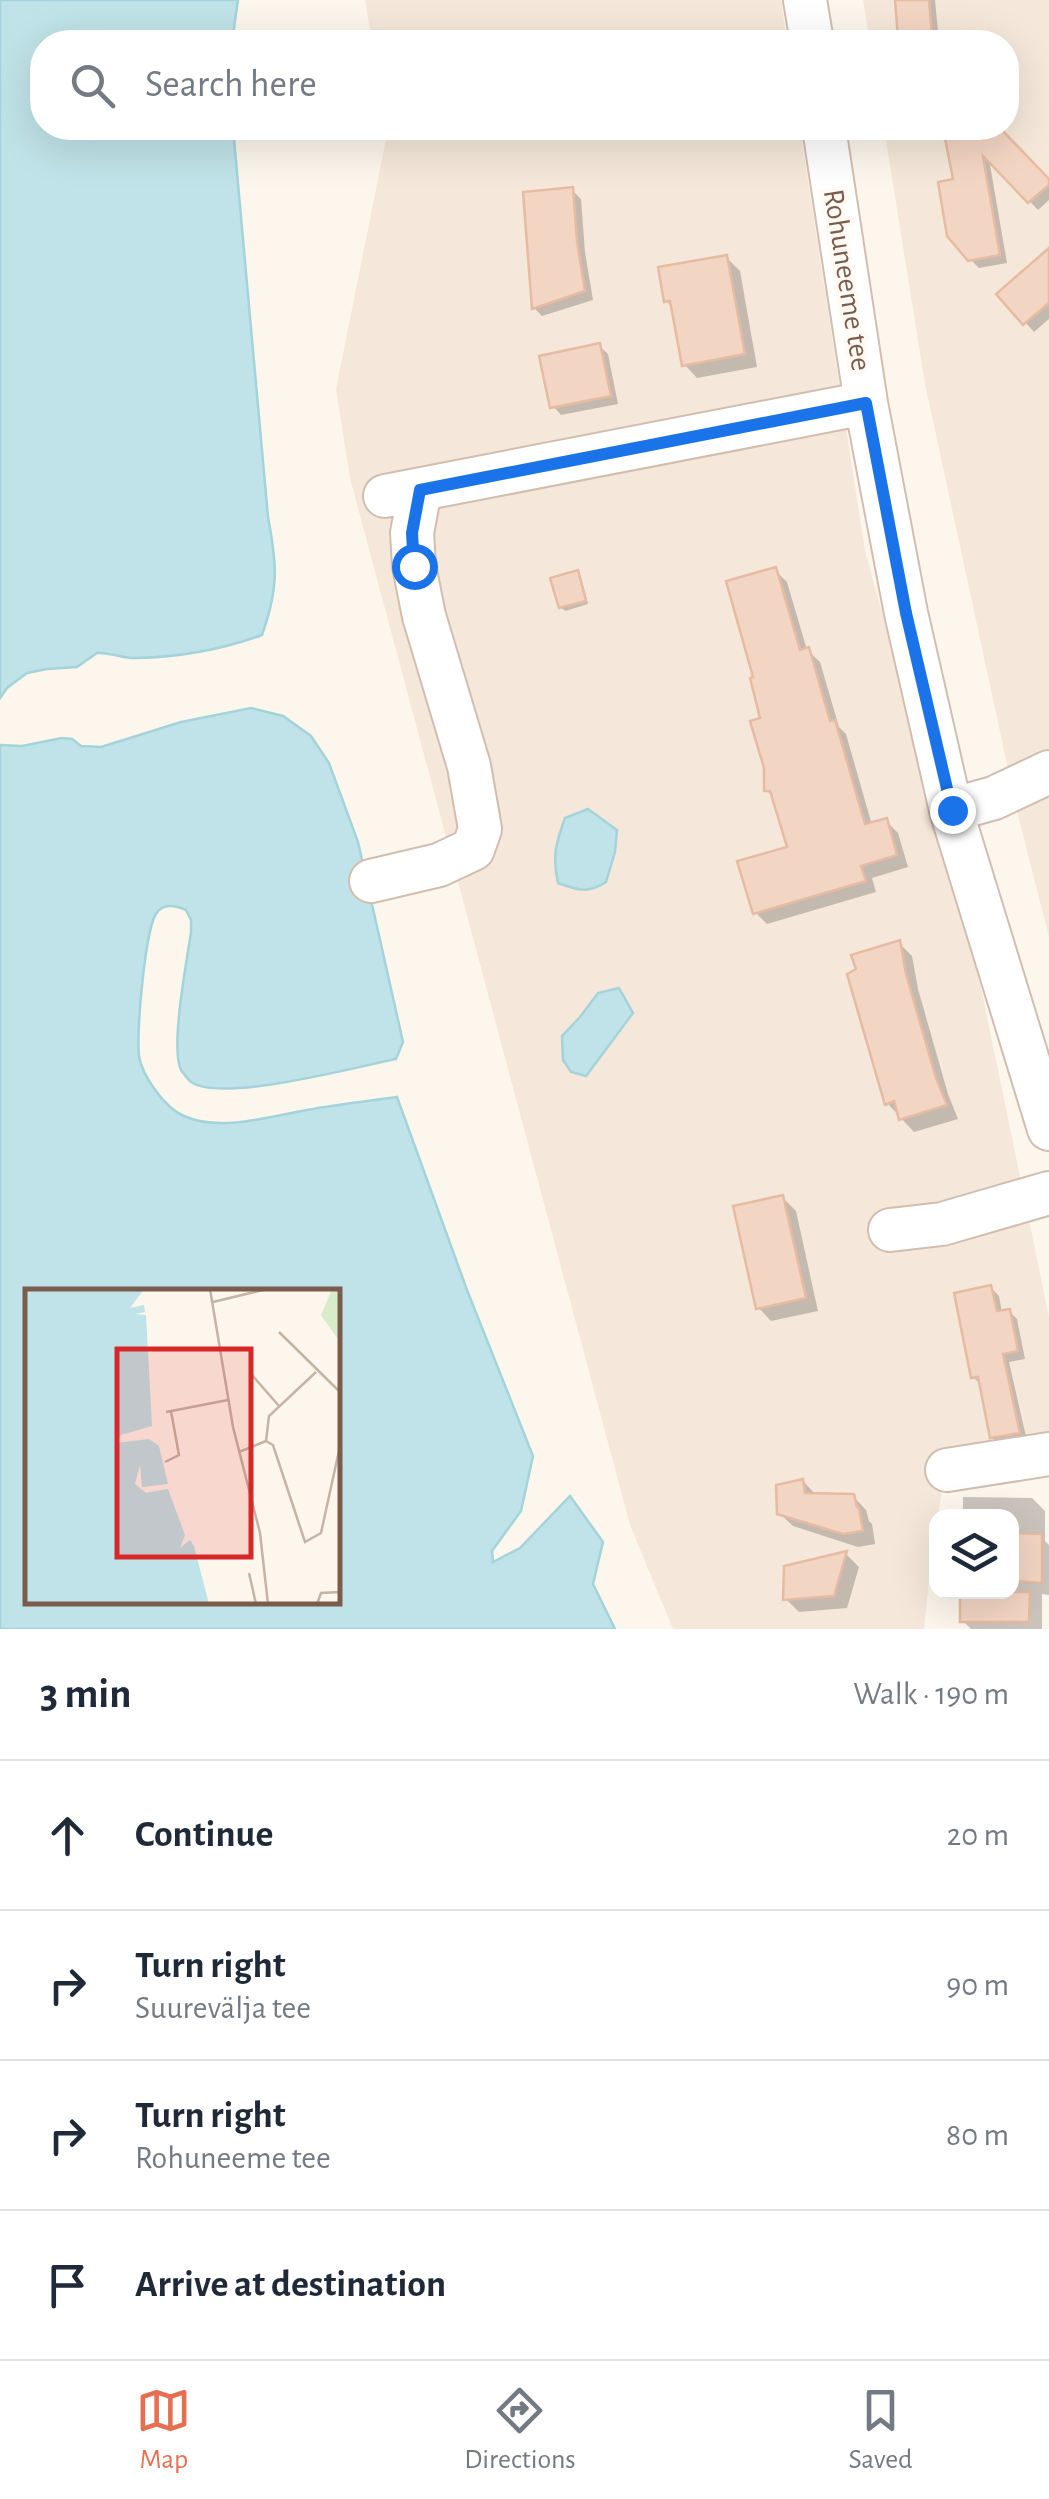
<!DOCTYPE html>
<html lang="en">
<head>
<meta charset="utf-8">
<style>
	body { margin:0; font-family:"Alegreya Sans",sans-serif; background:#f2f2f3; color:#1f2937 }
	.controls { position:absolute; right:30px; bottom:30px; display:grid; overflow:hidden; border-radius:20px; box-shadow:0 10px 40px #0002 }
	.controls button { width:90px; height:90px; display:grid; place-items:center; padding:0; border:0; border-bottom:2px solid #e0e1e3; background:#fff; color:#1f2937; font:50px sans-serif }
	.stop { position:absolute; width:30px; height:30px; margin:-22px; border:8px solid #1a73e8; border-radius:50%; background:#fff }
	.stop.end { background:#1a73e8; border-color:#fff; box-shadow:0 2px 10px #0008 }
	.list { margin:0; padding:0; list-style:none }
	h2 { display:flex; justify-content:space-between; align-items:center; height:130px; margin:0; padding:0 40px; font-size:42px }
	h2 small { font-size:32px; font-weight:400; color:#747a83 }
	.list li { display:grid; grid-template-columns:65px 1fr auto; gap:30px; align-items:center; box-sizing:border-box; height:150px; padding:0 40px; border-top:2px solid #e0e1e3 }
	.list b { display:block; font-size:38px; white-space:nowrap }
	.list p { margin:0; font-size:32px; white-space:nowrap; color:#747a83 }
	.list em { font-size:32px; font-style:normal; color:#747a83 }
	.icon { flex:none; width:55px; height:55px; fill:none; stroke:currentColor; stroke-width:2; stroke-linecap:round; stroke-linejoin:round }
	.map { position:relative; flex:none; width:1049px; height:1629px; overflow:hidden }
	.search { position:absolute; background:#fff; box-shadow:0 10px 40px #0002; left:30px; right:30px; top:30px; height:110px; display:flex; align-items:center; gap:25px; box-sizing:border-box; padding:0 35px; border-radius:40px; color:#747a83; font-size:38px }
	.sheet { height:730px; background:#fff }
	nav { display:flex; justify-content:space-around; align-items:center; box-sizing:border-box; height:140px; border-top:2px solid #e0e1e3; background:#fff; font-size:28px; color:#747a83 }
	nav a { display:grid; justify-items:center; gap:5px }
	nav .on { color:#e76f51 }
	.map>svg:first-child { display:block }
	.residential { fill:#f5e8da }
	.water { fill:#bfe3e8; stroke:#a5d3da; stroke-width:2.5; fill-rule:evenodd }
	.shadow { fill:#0003 }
	.building { fill:#f3d5c3; stroke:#e6bba3; stroke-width:2.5 }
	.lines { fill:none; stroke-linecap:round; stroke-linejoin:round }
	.minor-casing { stroke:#d1beb0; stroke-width:46 }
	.minor { stroke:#fff; stroke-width:42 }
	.route { stroke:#1a73e8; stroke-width:12 }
	.labels { text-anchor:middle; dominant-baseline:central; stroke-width:9; stroke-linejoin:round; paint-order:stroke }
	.street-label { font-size:30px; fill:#7a5c4d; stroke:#fffaf3 }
	.inset-road { fill:none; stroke:#c5b3a7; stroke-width:2.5 }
	.view { fill:#d62828; fill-opacity:0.15; stroke:#d62828; stroke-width:5 }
	.inset-edge { fill:none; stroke:#7a5c4d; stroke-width:5 }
</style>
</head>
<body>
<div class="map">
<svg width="1049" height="1629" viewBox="0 0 1049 1629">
	<rect width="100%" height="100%" fill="#fdf6ec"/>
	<path class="residential" d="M 365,0 L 781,0 L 787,42 L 372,42 Z
		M 863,0 L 1049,0 L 1049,937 L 1018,815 L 925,384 L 884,128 L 1006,128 L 1006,42 L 870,42 Z
		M 386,128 L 800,128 L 865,551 L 965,910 L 1049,1317 L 1049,1462 L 943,1485 L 938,1516 L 936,1516 L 924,1629 L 673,1629 L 630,1525 L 350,478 L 336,389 L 387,134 Z"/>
	<path class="water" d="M 0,0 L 238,0 L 232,42 L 42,42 L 42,128 L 233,128 L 268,517 C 277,565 279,587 262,635 C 221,650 180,657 137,658 C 123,659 111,652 97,653 L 77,667 L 47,669 L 27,673 L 7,688 L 0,698 Z
		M 251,708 L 283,716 L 311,736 L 329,763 L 358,842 L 403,1042 L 396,1059 C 356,1067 222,1103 191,1082 C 187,1079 184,1074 181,1070 C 170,1048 187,960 191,932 L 191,920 L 186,910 C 177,906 165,903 158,911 C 145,924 136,1035 139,1056 C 142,1076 165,1108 184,1116 C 221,1133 274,1115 313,1109 C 341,1104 369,1101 397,1097 L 467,1290 L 533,1456 L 521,1511 L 492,1551 L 493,1562 L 520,1548 L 570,1496 L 603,1542 L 593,1584 L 615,1629 L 0,1629 L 0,745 L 22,746 L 62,738 L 72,739 L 81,746 L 101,747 L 181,722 ZM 28,1292 L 338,1292 L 338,1602 L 28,1602 Z
		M 588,809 L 617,830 L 615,852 L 606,882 C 588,894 577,890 558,883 C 552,858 556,842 565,818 Z
		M 619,988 L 633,1013 L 586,1076 L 571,1072 L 563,1060 L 562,1036 L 580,1017 L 598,993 Z"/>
	<path class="shadow" d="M 898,0 L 935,0 L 939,42 L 906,42 L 901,37 Z
		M 985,128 L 997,128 L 1049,182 L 1049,200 L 1038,210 L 989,159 L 1007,263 L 979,268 L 970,259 L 952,160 Z
		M 572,190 L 581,199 L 585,252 L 593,300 L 542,316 L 534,308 Z
		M 727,258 L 740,271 L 757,367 L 697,378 L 684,364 L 675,310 L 666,301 Z
		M 1049,264 L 1049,319 L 1034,332 L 1000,294 Z
		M 599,346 L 608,354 L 618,404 L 561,415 L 553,406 Z
		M 775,570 L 787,582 L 807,650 L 820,662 L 839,727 L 846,734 L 872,825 L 886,821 L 898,833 L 908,867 L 872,878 L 876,892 L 767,924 L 755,912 L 790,849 L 776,799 L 766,790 L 763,720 Z
		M 577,573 L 581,577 L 588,604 L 565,611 L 561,607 Z
		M 899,943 L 912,956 L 918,989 L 948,1094 L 958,1119 L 914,1132 L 888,1104 L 850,975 Z
		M 782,1197 L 796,1211 L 818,1311 L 771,1321 L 758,1307 Z
		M 991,1288 L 999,1296 L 1002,1313 L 1009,1311 L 1017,1319 L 1025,1359 L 1009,1362 L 1027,1441 L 1000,1445 L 992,1437 L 982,1386 L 973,1377 Z
		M 803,1481 L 817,1496 L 853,1496 L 866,1510 L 869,1521 L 872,1524 L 875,1544 L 858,1547 L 793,1526 L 779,1513 Z
		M 963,1497 L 1032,1498 L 1045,1511 L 1045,1541 L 1049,1545 L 1049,1595 L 1042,1594 L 1042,1629 L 971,1629 L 963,1621 L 963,1592 L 1012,1592 L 1012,1516 L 963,1516 Z
		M 846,1554 L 859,1567 L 847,1608 L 799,1612 L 786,1599 L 786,1568 Z"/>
	<path class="building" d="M 895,0 L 929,0 L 932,36 L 898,38 Z
		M 943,128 L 1000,128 L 1049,179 L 1049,185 L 1028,203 L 983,156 L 1000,255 L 968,261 L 947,236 L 938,182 L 953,179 Z
		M 573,187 L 577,241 L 585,291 L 532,309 L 523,192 Z
		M 1049,248 L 1049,303 L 1023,325 L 996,294 Z
		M 727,255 L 745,354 L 682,366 L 670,301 L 664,302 L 658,267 Z
		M 600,343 L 611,396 L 550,408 L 539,356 Z
		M 776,567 L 800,650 L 809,647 L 830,721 L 835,720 L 865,824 L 887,818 L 897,855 L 861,866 L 866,881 L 753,914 L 737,861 L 787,847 L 770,791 L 764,791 L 764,768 L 750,721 L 760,718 L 750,678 L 753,677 L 726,581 Z
		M 578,570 L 586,601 L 559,608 L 550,578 Z
		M 900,940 L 906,974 L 936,1078 L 947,1105 L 899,1120 L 894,1101 L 885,1105 L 847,974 L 856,969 L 851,955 Z
		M 783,1195 L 806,1298 L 756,1309 L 733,1206 Z
		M 991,1285 L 997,1311 L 1010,1309 L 1018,1351 L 1003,1354 L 1020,1433 L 990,1438 L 978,1377 L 971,1378 L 954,1293 Z
		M 803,1479 L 805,1493 L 854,1494 L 857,1507 L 859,1508 L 863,1531 L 843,1534 L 777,1514 L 776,1485 Z
		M 1012,1533 L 1042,1534 L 1042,1583 L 1012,1581 Z
		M 847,1551 L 834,1596 L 783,1600 L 784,1566 Z
		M 960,1592 L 1030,1592 L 1029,1622 L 960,1622 Z"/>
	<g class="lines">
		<g class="minor-casing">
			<path id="minor" d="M 805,0 L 812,42
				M 824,128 L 866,403 L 906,613 L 951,810 L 1049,1129
				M 385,496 L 866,403
				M 951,810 L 994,798 L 1049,772
				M 371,881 L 439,865 L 473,849 L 480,829 L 469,766 L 424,616 L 414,566 L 412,533 L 420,490
				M 890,1230 L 942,1224 L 1049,1193
				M 947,1470 L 1049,1454"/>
		</g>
		<use href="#minor" class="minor"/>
	</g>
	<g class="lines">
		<path class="route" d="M 414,566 L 412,533 L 420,490 L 866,403 L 906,613 L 952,810"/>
	</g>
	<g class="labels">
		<g class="street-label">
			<text transform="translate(847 280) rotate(81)">Rohuneeme tee</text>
		</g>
	</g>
	<g transform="translate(25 1289)">
		<rect width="315" height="315" fill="#fdf6ec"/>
		<path d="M 307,0 L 315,0 L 315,53 L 296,26 Z" fill="#d8ecc9"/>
		<path d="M 0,0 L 119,0 L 105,19 L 119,16 L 120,23 L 110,25 L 121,26 L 127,137 L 96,146 L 91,154 L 124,150 L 134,157 L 143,195 L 117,198 L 115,176 L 110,195 L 121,204 L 143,200 L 160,246 L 155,259 L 165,251 L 169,257 L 184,315 L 0,315 Z" fill="#bfe3e8"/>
		<path class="inset-road" d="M 185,0 L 208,138 L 235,244 L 243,315M 188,13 L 242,0M 254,43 L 315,103M 227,86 L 254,117M 141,123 L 203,111M 241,152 L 248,156 L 280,253 L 296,244 L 315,157M 214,163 L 241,152 L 244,127 L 291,83M 140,173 L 154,166 L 146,122M 224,284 L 231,315M 292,315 L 296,304 L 315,303"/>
		<path class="view" d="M 92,60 L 226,60 L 226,268 L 92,268 Z"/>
		<rect width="315" height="315" class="inset-edge"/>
	</g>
</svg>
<div class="controls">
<button><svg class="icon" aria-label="layers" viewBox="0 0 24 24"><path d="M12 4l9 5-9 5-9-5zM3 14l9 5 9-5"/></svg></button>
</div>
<div class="stop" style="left:414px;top:566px"></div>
<div class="stop end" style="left:952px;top:810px"></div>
<div class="search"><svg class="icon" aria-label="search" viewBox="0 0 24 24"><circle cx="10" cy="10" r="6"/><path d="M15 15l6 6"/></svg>Search here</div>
</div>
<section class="sheet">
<h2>3 min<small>Walk · 190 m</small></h2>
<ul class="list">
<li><svg class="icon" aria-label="ahead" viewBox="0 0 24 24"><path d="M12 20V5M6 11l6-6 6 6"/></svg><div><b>Continue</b></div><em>20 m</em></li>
<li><svg class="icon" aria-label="right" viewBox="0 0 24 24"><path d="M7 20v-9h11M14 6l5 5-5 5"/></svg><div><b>Turn right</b><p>Suurevälja tee</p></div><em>90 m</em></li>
<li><svg class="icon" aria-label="right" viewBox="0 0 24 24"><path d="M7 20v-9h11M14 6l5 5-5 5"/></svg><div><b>Turn right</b><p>Rohuneeme tee</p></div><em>80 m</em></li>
<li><svg class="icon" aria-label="arrive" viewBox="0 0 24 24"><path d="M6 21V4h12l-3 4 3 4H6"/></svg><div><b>Arrive at destination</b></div></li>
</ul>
</section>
<nav>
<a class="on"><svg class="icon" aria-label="map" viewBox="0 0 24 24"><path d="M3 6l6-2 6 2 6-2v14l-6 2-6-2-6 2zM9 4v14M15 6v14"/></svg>Map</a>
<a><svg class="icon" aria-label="directions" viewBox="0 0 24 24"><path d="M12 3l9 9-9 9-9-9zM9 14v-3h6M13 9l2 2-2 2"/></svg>Directions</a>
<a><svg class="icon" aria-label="saved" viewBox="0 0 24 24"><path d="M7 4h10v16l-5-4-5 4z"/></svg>Saved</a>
</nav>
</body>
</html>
